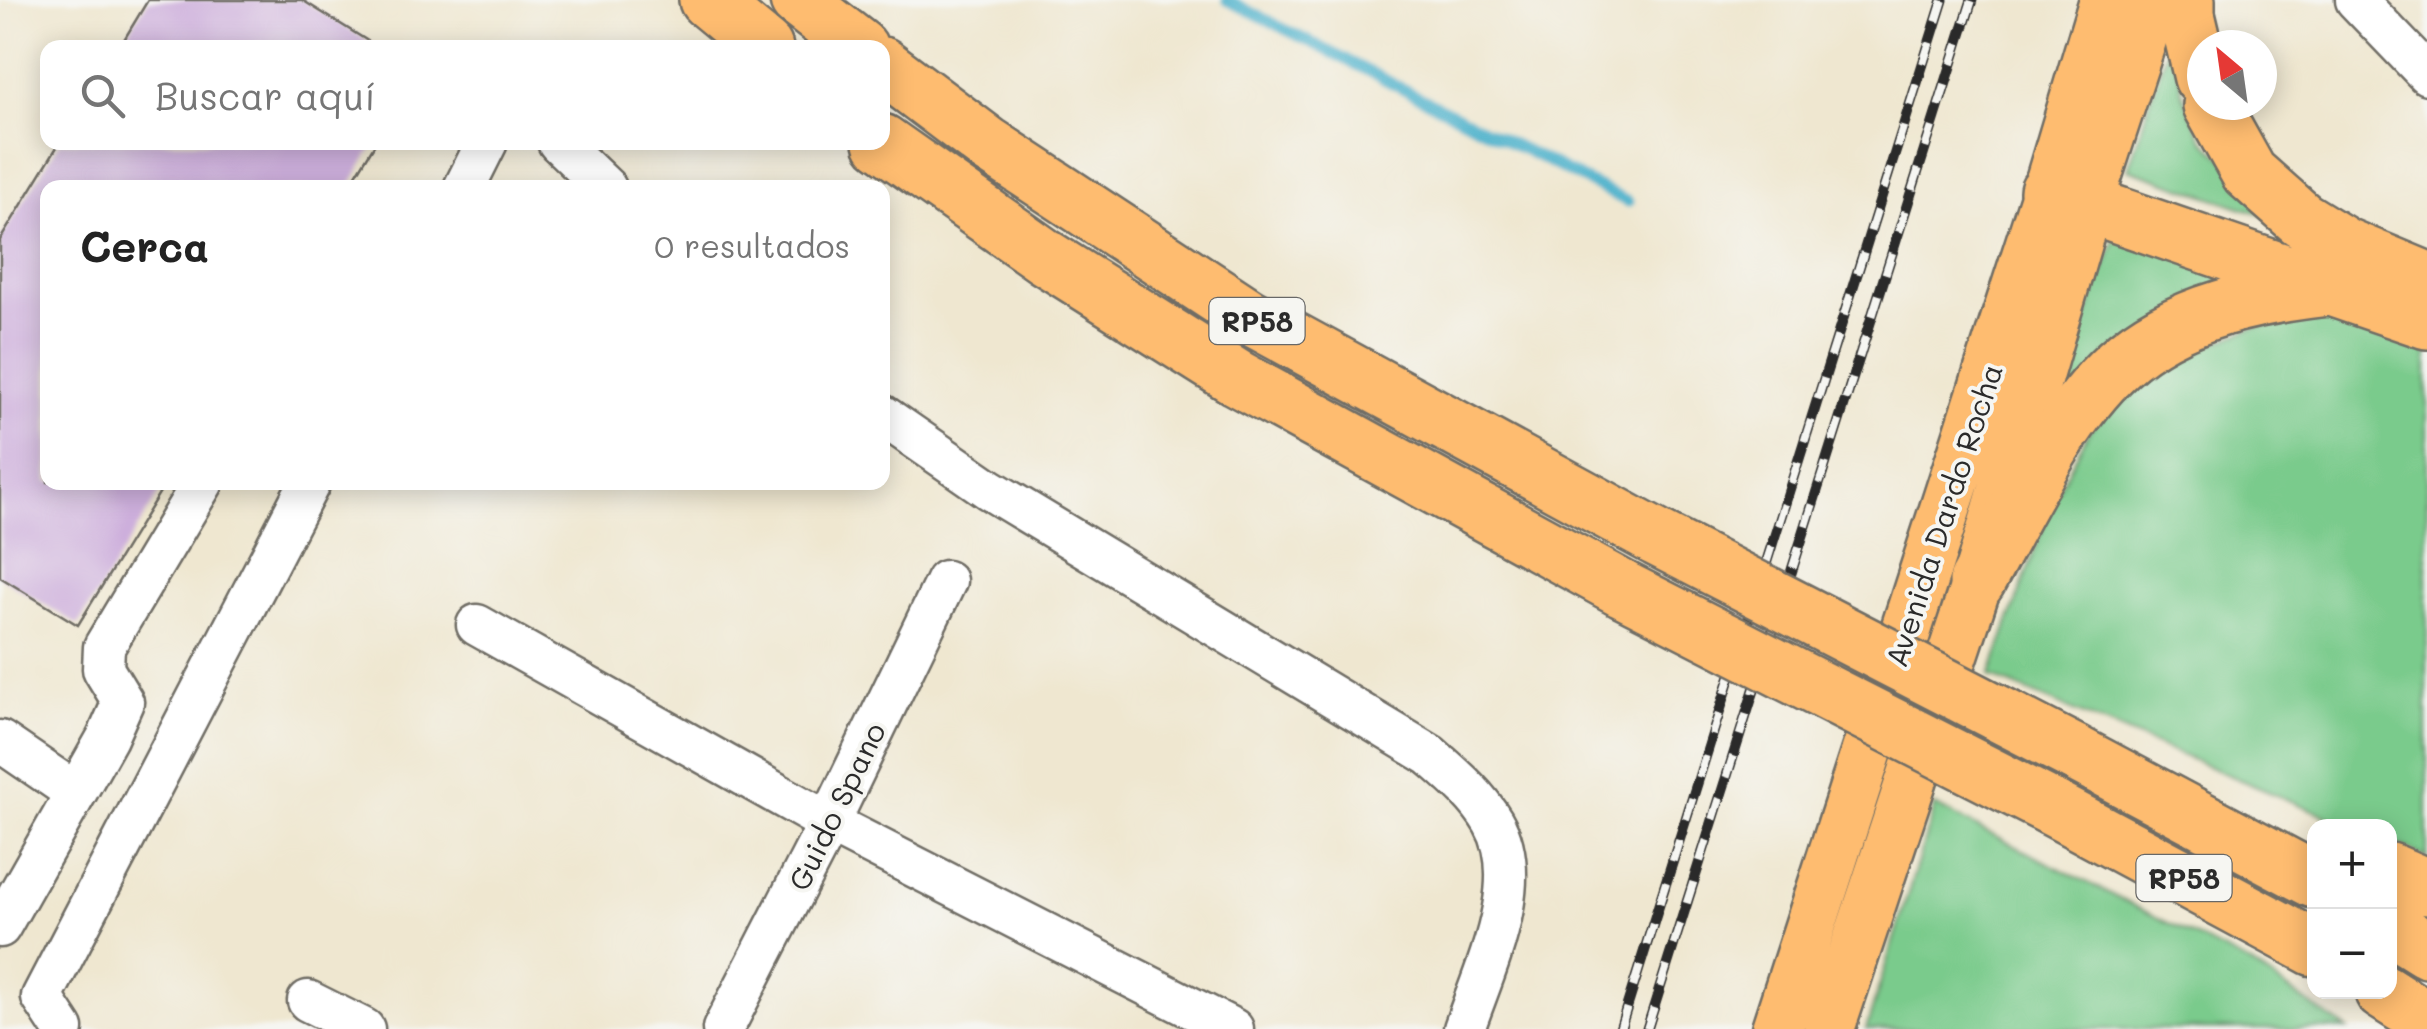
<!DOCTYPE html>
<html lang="es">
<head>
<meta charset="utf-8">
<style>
	body { margin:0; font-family:Mali,sans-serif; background:#f2f2f2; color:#222 }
	.controls { position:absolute; right:30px; bottom:30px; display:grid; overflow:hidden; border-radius:20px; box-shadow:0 5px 25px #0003 }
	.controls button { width:90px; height:90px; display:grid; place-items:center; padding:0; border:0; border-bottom:2px solid #e0e0e0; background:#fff; color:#222; font:50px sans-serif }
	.compass { position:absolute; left:2187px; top:30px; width:90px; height:90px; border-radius:50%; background:#fff; box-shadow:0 5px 25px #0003; rotate:331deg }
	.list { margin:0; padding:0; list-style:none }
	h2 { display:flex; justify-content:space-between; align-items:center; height:130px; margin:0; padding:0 40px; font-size:42px }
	h2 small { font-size:32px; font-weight:400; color:#767676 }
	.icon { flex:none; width:55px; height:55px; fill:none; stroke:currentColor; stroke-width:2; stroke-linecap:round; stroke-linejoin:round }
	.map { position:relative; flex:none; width:2427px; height:1029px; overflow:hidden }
	.search { position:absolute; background:#fff; box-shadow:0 5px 25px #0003; left:40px; top:40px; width:850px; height:110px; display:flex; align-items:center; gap:25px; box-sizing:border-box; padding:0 35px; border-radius:20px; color:#767676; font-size:38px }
	.panel { position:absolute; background:#fff; box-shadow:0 5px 25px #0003; left:40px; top:180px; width:850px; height:310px; border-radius:20px }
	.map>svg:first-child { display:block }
	.green { fill:#7acb8c; stroke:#527b5c; stroke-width:2.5 }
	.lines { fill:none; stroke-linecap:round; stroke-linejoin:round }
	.stream { stroke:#4cb1cb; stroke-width:11 }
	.building { fill:#cdafdc }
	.minor-casing { stroke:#706d65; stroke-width:45 }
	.major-casing { stroke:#706d65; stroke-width:55 }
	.highway-casing { stroke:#706d65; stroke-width:60 }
	.minor { stroke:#fff; stroke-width:40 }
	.major { stroke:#febc70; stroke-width:50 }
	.highway { stroke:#febc70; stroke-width:55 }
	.rail-casing { stroke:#2b2b2b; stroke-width:11 }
	.rail { stroke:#f6f6f2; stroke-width:8; stroke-dasharray:22; stroke-linecap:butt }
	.highway-bridge-casing { stroke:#706d65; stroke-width:60; stroke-linecap:butt }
	.highway-bridge { stroke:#febc70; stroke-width:55 }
	.labels { text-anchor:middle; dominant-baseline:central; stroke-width:8; stroke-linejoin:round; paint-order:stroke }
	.shield { fill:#f6f6f2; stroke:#686867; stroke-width:2.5 }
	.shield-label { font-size:28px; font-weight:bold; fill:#2b2b2b }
	.street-label { font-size:30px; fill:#2b2b2b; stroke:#f6f6f2 }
</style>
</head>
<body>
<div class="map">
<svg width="2427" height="1029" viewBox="0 0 2427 1029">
	<rect width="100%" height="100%" fill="#f6f6f2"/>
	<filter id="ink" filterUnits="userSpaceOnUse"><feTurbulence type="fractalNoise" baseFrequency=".01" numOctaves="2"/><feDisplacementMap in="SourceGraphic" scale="20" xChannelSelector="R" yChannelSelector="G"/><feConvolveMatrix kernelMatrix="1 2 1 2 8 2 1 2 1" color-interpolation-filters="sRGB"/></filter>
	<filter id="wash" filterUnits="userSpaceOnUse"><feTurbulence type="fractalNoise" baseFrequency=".0048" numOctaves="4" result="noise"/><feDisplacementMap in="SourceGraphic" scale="40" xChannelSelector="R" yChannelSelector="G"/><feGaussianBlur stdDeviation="2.25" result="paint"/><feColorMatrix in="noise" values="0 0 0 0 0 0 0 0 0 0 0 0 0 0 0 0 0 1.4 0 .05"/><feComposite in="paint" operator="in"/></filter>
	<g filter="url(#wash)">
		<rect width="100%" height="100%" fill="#efe7d0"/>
		<path class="green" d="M 2175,23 L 2182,92 L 2202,138 L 2293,225 L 2128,169 Z
			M 2117,233 L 2265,279 L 2056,398 Z
			M 2332,315 L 2427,343 L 2427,858 L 2390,842 L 2390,826 L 2351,826 L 1990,676 L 2051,504 L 2090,429 L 2158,366 L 2252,328 Z
			M 1935,806 L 2250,964 L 2347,1029 L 1866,1029 Z"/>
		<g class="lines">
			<path class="stream" d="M 1227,0 L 1628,202"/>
		</g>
		<g id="blocks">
			<path class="building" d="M 148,0 L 302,0 L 379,48 L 119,48 Z
				M 60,142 L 376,142 L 348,188 L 48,188 L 48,482 L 166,482 L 78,625 L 0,577 L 0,240 Z"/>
		</g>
	</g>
	<g filter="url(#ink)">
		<use href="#blocks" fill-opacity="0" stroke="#706d65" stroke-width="2.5"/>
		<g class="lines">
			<g class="minor-casing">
				<path id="minor" d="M 2356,0 L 2427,74
					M 558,142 L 606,188
					M 464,188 L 487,142
					M 882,415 L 989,489 L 1430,755 C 1454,776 1477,795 1493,822 C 1528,882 1484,970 1464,1029
					M 477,625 L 829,823 L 1233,1029
					M 0,741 L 76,793 L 0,927
					M 76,793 L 107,738 L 123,702 L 103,669 L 104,647 L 203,482
					M 308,1001 L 364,1029
					M 63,1029 L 42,997 L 310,482
					M 723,1029 L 829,823 L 946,581"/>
			</g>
			<g class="major-casing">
				<path id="major" d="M 1777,1029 L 2048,191 L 2105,0
					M 1829,1029 L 1977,582 L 2087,205 L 2154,0"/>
			</g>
			<g class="highway-casing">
				<path id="highway" d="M 707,0 L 765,48
					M 798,0 L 860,48
					M 2187,0 L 2187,15 L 2202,78
					M 882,65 L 987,144 L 1247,315 L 1657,538
					M 2211,105 L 2249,173 L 2301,219 L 2345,246 L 2427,280
					M 882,142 L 1045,257 L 1237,378 L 1623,589
					M 2048,191 L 2427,321
					M 1977,582 C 2016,512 2059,418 2118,364 C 2177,310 2261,295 2338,287
					M 2075,753 L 2314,880
					M 2053,808 L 2314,948
					M 2390,871 L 2427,887
					M 2390,927 L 2427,950
					M 2383,992 L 2427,1020"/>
			</g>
			<use href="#minor" class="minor"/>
			<use href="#major" class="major"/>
			<use href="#highway" class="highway"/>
			<g class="rail-casing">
				<path id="rail" d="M 1620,1029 L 1943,0
					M 1647,1029 L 1972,0"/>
			</g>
			<use href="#rail" class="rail"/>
			<g class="highway-bridge-casing">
				<path id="highway-bridge" d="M 1657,538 L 2075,753
					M 1623,589 L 2053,808"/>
			</g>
			<use href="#highway-bridge" class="highway-bridge"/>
		</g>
	</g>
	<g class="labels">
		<g class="shield">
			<rect x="1209.5" y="298" width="95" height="46" rx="8"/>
			<rect x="2136.5" y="855" width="95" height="46" rx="8"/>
		</g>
		<g class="shield-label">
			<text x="1257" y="321">RP58</text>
			<text x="2184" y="878">RP58</text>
		</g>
		<g class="street-label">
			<text transform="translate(1943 515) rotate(-72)">Avenida Dardo Rocha</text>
			<text transform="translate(836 806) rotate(-64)">Guido Spano</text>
		</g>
	</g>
</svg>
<div class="controls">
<button>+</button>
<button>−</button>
</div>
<svg class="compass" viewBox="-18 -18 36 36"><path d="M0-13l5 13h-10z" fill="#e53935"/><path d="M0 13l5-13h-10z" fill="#767676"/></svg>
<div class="search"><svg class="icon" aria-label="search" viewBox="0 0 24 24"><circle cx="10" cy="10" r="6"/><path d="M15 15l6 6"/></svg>Buscar aquí</div>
<section class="panel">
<h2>Cerca<small>0 resultados</small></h2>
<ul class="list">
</ul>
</section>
</div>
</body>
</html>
